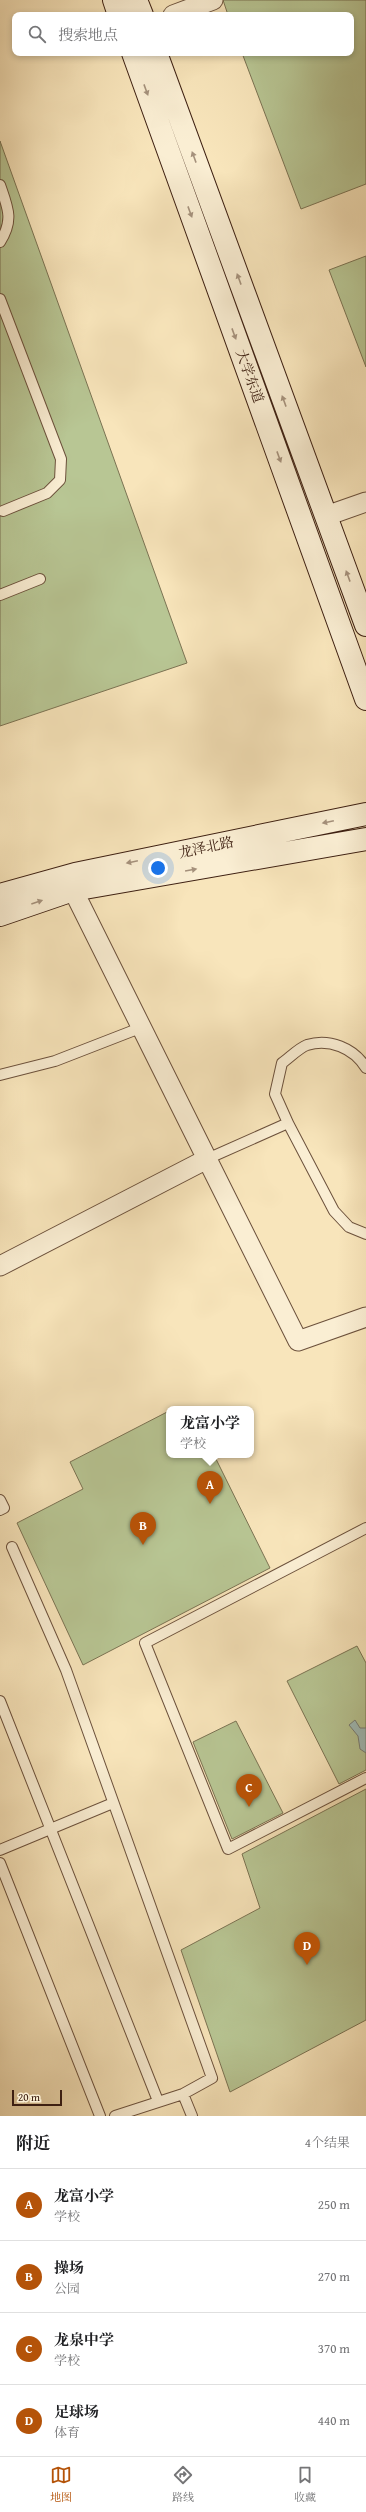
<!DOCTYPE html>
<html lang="zh">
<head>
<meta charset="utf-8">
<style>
	body { margin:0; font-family:"Gentium Book Plus","Noto Serif SC",serif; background:#f2f2f2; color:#202124 }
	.scale { position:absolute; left:12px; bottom:10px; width:50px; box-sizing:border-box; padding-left:4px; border:2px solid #3e2012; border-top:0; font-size:11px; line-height:14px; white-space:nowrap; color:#3e2012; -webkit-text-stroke:3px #faeed3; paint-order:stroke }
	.you { position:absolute; left:158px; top:868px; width:14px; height:14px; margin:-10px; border:3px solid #fff; border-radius:50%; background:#1a73e8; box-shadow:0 0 0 6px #1a73e833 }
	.badge { display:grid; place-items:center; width:26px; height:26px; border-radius:50%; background:#b45309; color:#fff; font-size:13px; font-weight:700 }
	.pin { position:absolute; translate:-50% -33px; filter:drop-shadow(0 1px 2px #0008) }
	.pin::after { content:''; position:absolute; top:21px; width:14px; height:12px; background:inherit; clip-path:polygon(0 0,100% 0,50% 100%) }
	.popup { position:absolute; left:166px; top:1406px; width:88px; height:52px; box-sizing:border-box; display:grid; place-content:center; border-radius:8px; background:#fff; filter:drop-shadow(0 1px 3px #0005); font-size:13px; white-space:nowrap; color:#757577 }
	.popup b { font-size:15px; color:#202124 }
	.popup::after { content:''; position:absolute; left:50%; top:100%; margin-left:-8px; border:8px solid transparent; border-top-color:#fff }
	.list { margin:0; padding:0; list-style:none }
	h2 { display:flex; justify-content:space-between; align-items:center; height:52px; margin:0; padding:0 16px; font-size:17px }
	h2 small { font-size:13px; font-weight:400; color:#757577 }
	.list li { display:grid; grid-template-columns:26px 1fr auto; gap:12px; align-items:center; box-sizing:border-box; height:72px; padding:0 16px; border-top:1px solid #e0e0e0 }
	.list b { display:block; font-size:15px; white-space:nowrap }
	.list p { margin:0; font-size:13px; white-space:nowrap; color:#757577 }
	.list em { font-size:13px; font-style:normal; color:#757577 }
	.icon { flex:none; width:22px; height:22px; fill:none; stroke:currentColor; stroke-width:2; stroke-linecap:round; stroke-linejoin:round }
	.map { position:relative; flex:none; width:366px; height:2116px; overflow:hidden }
	.search { position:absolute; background:#fff; box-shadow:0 2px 6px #0003; left:12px; right:12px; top:12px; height:44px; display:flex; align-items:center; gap:10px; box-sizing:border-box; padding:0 14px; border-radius:8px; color:#757577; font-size:15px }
	.sheet { height:340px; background:#fff }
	nav { display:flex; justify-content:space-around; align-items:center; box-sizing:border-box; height:56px; border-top:1px solid #e0e0e0; background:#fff; font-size:11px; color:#757577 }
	nav a { display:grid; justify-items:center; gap:2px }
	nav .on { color:#b45309 }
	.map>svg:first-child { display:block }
	.green { fill:#b8c694; stroke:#7b7353 }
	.water { fill:#a0bdb9; stroke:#797e76 }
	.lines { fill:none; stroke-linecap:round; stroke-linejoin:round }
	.service-casing { stroke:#6c513c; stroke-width:12 }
	.minor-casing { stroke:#6c513c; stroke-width:21 }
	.secondary-casing { stroke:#3e2012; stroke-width:24 }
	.service { stroke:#faeed3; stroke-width:10 }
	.minor { stroke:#faeed3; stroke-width:19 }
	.secondary { stroke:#faeed3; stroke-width:22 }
	.oneway { fill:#a5917c }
	.labels { text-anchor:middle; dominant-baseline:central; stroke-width:3.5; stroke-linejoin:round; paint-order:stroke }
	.street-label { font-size:14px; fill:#3e2012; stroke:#faeed3 }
</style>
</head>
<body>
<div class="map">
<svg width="366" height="2116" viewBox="0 0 366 2116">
	<rect width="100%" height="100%" fill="#f8e5bb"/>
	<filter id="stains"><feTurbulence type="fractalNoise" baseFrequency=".005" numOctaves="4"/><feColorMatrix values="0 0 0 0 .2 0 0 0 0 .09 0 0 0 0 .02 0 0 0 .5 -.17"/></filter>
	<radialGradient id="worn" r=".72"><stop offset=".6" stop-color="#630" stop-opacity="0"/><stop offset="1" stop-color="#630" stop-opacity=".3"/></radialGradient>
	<path class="green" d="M 223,0 L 366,0 L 366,184 L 301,209 L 242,53 L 351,53 L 351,15 L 228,15 Z
		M 0,141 L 187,663 L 0,726 Z
		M 366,256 L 366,367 L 329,270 Z
		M 169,1411 L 169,1455 L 214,1455 L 270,1568 L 83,1665 L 17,1523 L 83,1489 L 70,1462 Z
		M 357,1646 L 366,1663 L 366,1770 L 339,1784 L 287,1681 Z
		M 236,1721 L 283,1813 L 232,1839 L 193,1742 Z
		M 366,1789 L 366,2020 L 230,2092 L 181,1950 L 260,1908 L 242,1854 Z"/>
	<path class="water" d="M 355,1720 L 360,1728 L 366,1728 L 366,1753 L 360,1749 L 358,1736 L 349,1725 Z"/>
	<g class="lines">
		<g class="service-casing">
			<path id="service" d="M 0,185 C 8,208 14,220 0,242
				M 0,299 L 61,459 L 60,480 L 47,493 L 3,511
				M 0,595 L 40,579
				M 366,1068 C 354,1048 329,1038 307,1045 C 299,1048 289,1058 282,1063 L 275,1094 L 288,1123 L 334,1211 L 349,1227 L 366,1234
				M 0,1075 L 55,1061 L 140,1028
				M 207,1159 L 288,1123
				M 0,1500 L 4,1508 L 0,1510
				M 366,1528 L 145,1643 L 228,1849 L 366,1778
				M 12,1547 L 66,1670 L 212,2078 L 183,2094 L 115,2116
				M 0,1701 L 158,2101
				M 0,1850 L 113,1803
				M 0,1863 L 100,2116
				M 183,2094 L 192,2116"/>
		</g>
		<g class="minor-casing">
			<path id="minor" d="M 173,15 L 213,0
				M 326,516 L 366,502
				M 207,1159 L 298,1341 L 366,1317
				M 0,1266 L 207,1159 L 73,890"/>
		</g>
		<g class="secondary-casing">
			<path id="secondary" d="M 114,0 L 119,15
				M 136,0 L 142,15
				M 133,53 L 366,699
				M 156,53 L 366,625
				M 0,895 L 75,874 L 366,814
				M 0,915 L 73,890 L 366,839"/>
		</g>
		<use href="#service" class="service"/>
		<use href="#minor" class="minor"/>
		<use href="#secondary" class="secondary"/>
	</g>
	<defs><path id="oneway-solid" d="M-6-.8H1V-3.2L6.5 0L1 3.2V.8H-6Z"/></defs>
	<g class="oneway">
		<use href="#oneway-solid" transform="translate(146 90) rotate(70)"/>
		<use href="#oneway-solid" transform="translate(194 157) rotate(-110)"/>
		<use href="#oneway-solid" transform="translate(190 212) rotate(70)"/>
		<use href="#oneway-solid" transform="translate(239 279) rotate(-110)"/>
		<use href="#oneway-solid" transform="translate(234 334) rotate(70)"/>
		<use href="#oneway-solid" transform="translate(284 401) rotate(-110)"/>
		<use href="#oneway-solid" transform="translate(279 457) rotate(70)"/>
		<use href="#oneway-solid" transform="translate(348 576) rotate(-110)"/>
		<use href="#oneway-solid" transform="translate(328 822) rotate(168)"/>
		<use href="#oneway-solid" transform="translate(132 862) rotate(168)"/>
		<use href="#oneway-solid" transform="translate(191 870) rotate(-10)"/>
		<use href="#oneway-solid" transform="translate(37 902) rotate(-19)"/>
	</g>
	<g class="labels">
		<g class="street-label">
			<text transform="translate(250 376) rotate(70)">大学东道</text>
			<text transform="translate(206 847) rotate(-12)">龙泽北路</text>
		</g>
	</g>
	<rect width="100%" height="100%" filter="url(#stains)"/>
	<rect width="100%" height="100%" fill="url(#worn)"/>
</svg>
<div class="scale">20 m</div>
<div class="you"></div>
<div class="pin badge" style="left:210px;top:1504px">A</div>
<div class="popup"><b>龙富小学</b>学校</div>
<div class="pin badge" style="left:143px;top:1545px">B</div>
<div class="pin badge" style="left:249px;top:1807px">C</div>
<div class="pin badge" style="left:307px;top:1965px">D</div>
<div class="search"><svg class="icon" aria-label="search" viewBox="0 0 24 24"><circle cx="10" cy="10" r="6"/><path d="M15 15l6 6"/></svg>搜索地点</div>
</div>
<section class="sheet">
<h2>附近<small>4个结果</small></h2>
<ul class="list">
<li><span class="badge">A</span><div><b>龙富小学</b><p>学校</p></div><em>250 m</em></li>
<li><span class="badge">B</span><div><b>操场</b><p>公园</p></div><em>270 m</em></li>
<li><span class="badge">C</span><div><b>龙泉中学</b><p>学校</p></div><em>370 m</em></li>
<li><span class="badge">D</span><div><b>足球场</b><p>体育</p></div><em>440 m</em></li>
</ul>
</section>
<nav>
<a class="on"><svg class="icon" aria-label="map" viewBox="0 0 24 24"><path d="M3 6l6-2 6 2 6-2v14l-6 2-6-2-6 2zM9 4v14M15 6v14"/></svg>地图</a>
<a><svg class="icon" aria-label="directions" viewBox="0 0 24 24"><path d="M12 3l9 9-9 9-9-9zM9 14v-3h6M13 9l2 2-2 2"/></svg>路线</a>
<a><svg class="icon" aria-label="saved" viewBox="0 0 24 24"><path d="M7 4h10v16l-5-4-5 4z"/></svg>收藏</a>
</nav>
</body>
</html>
